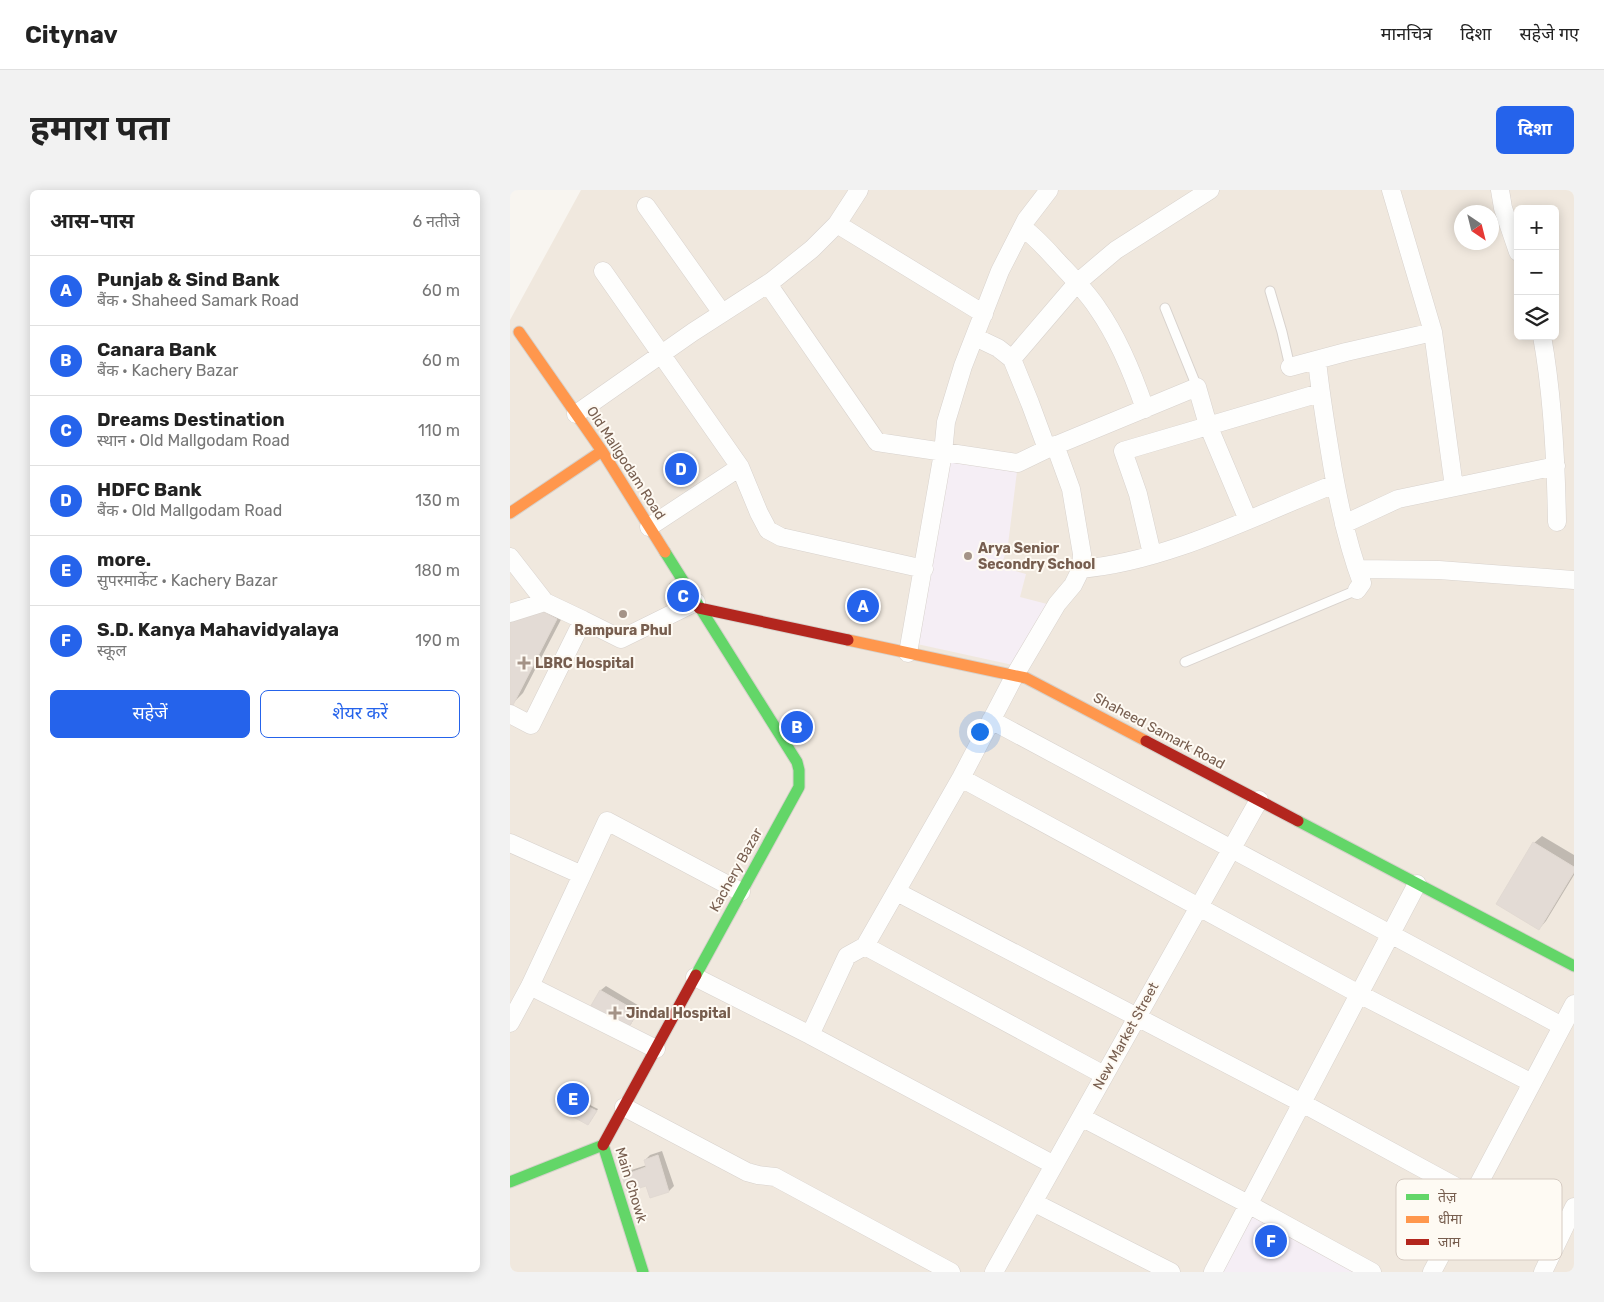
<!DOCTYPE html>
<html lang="hi">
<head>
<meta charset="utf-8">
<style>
	body { margin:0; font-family:Rubik,"Noto Sans Devanagari",sans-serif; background:#f2f2f2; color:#222 }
	.controls { position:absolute; right:15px; top:15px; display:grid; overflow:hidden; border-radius:8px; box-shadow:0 2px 12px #0003 }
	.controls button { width:45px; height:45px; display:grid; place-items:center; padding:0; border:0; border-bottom:1px solid #e0e0e0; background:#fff; color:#222; font:25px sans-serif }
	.compass { position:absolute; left:944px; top:15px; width:45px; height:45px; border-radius:50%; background:#fff; box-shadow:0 2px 12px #0003; rotate:145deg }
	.you { position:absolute; left:469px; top:541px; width:18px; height:18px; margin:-12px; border:4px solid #fff; border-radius:50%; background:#1a73e8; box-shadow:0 0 0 8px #1a73e833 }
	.badge { display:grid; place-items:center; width:32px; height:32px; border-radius:50%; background:#2563eb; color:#fff; font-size:16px; font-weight:700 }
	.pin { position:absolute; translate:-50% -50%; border:2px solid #fff; box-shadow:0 1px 5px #0006 }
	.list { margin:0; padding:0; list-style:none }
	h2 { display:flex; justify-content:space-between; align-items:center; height:65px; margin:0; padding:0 20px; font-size:21px }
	h2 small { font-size:16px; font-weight:400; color:#767676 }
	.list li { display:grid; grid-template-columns:32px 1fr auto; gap:15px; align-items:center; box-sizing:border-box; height:70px; padding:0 20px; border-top:1px solid #e0e0e0 }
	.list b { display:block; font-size:19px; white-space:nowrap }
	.list p { margin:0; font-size:16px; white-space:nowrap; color:#767676 }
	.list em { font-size:16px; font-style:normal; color:#767676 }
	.actions { display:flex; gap:10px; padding:15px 20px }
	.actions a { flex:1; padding:11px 0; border:1px solid #2563eb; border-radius:8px; text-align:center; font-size:18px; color:#2563eb }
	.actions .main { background:#2563eb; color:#fff }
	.icon { flex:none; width:28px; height:28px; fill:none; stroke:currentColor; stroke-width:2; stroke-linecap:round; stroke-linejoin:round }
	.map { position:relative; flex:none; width:1064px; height:1082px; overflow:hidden; border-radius:8px }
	header { display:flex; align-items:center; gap:30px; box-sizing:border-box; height:70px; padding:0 25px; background:#fff; border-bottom:1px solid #e0e0e0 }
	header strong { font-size:24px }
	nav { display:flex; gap:28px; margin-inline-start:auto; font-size:18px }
	.intro { display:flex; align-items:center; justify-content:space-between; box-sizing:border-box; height:120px; padding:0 30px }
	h1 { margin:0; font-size:35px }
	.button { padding:12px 22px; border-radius:8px; background:#2563eb; color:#fff; font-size:18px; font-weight:700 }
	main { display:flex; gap:30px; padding:0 30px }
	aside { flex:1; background:#fff; border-radius:8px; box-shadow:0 2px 12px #0003 }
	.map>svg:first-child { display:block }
	.residential { fill:#f0e8de; fill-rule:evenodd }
	.education { fill:#f5eef5 }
	.shadow { fill:#0003 }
	.building { fill:#e3dbd5; stroke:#e1d9d2 }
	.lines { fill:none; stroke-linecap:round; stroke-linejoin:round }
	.lane-casing { stroke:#d8d2cd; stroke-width:11 }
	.street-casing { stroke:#d8d2cd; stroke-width:19 }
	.fast-casing { stroke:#d6d1cb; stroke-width:13 }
	.slow-casing { stroke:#d6d1cb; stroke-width:13 }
	.jam-casing { stroke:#d6d1cb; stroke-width:13 }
	.lane { stroke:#fefefd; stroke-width:9 }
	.street { stroke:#fefefd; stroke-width:18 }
	.fast { stroke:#63d668; stroke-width:11 }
	.slow { stroke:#ff974d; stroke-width:11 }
	.jam { stroke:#b3261e; stroke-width:11 }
	.poi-dot { fill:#a49387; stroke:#fefaf3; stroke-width:2 }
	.labels { text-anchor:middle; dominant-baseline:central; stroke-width:4; stroke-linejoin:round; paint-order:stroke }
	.street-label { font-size:14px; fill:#775e4f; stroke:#fefaf3 }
	.poi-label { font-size:14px; font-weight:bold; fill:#775e4f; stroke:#fefaf3; text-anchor:start }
	.key { fill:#fefaf3; stroke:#d6cbc2; stroke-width:1 }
	.key-label { font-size:14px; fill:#775e4f }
</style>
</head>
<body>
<header>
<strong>Citynav</strong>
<nav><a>मानचित्र</a><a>दिशा</a><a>सहेजे गए</a></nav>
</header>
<div class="intro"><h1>हमारा पता</h1><a class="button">दिशा</a></div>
<main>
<aside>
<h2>आस-पास<small>6 नतीजे</small></h2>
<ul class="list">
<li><span class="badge">A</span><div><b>Punjab &amp; Sind Bank</b><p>बैंक · Shaheed Samark Road</p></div><em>60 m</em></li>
<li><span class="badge">B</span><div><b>Canara Bank</b><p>बैंक · Kachery Bazar</p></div><em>60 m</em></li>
<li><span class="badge">C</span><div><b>Dreams Destination</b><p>स्थान · Old Mallgodam Road</p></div><em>110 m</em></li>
<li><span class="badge">D</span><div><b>HDFC Bank</b><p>बैंक · Old Mallgodam Road</p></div><em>130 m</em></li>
<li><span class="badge">E</span><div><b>more.</b><p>सुपरमार्केट · Kachery Bazar</p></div><em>180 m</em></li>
<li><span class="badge">F</span><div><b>S.D. Kanya Mahavidyalaya</b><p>स्कूल</p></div><em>190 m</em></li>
</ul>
<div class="actions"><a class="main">सहेजें</a><a>शेयर करें</a></div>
</aside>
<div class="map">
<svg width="1064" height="1082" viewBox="0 0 1064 1082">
	<rect width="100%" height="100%" fill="#f8f5f0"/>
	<path class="residential" d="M 71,0 L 1064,0 L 1064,1082 L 0,1082 L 0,130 ZM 1008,19 L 1045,19 L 1045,146 L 1008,146 ZM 952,22 L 982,22 L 982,52 L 952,52 Z"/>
	<path class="education" d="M 439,266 L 508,273 L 498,355 L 491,377 L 516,384 L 510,407 L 537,414 L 503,475 L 407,454 Z
		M 741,1020 L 855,1082 L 708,1082 Z"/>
	<path class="shadow" d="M 161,392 L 183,411 L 173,416 L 159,394 Z
		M 57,418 L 13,503 L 2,514 L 0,513 L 0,423 Z
		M 1032,646 L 1064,665 L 1064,685 L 1036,731 L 1029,739 L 1024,653 Z
		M 96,796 L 131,817 L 121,834 L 116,839 L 80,818 L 91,800 Z
		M 66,908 L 88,919 L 80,932 L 64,910 Z
		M 152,961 L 164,996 L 159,1001 L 141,1007 L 136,994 L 113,986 L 118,981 L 137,975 L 135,970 L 140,965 Z"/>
	<path class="building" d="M 28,419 L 47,429 L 3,515 L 0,514 L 0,429 Z
		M 1023,652 L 1064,677 L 1064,682 L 1029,740 L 986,714 Z
		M 90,800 L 128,822 L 116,841 L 79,819 Z
		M 63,909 L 87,921 L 78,935 L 56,923 Z
		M 148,965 L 159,1002 L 140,1008 L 136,996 L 117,1002 L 112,986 L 136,977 L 134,970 Z"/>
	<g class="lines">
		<g class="lane-casing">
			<path id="lane" d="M 760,101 L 772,142 L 780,177
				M 655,118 L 687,197
				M 675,472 L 847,400"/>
		</g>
		<g class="street-casing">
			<path id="street" d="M 881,0 L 923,142 L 944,297
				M 990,0 L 993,18 L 1008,62
				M 136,16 L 212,123
				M 327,34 L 474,124
				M 513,38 C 526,47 537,60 548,72 C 562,87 577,102 588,119 C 609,149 623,184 635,219
				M 93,81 L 230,277 L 249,323 L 258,340 L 271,347 L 414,379
				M 258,94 L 367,252 L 508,273 L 537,259 L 687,197 L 698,235 L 738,330
				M 1032,146 C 1043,207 1046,269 1047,332
				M 465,147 L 488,158 L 502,169 L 520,213 L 537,259
				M 502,169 L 567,93 L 606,60 L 700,0
				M 807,170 C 810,201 815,231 820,262 C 827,306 836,351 852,393 L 847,400
				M 780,177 L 836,162 L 923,142
				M 66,224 L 183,142 L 262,91 L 302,59 L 327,34 L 349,0
				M 545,255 L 561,299 L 572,364 L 571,379 L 563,395 L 547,414 L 505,485 L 451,588 L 355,756 L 594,885
				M 834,334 L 888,309 L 1046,276
				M 139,337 L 230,277
				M 642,364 L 628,304 L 613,261 L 810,203
				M 0,367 L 35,412 L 73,430
				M 571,379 C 659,371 743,326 825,294
				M 847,379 L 929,380 L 1064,390
				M 0,423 L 35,412
				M 398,463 L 433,263 L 436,232 L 453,176 L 490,81 L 516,30 L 539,0
				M 0,524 L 21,535 L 73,430 L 111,449 L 186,412
				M 481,530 L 1052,836
				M 451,588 L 849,804 L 1022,893
				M 0,653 L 72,685 L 97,631 L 231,702
				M 387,702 L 792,913 L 963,1006
				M 355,756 L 337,766 L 300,845 L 544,975
				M 185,787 L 300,845
				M 20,796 L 146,859
				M 0,833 L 20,796 L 72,685
				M 114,917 L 237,982 L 248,985 L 265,987 L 441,1082
				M 571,927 L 738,1014 L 862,1082
				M 523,1012 L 661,1082
				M 484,1082 L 749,610
				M 703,1082 L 907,694
				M 922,1082 L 1064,814
				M 1033,1082 L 1064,1017"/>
		</g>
		<g class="fast-casing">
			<path id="fast" d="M 155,362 L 287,572 L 289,580 L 289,597 L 186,785
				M 788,631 L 1064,776
				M 0,992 L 93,955 L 133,1082"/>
		</g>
		<g class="slow-casing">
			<path id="slow" d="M 9,142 L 92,261 L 155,362
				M 0,323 L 92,261
				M 338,450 L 516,488 L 636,551"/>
		</g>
		<g class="jam-casing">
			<path id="jam" d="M 189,418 L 338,450
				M 636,551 L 788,631
				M 93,955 L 186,785"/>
		</g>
		<use href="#lane" class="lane"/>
		<use href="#street" class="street"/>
		<use href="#fast" class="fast"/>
		<use href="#slow" class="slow"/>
		<use href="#jam" class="jam"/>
	</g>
	<g class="poi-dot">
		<circle cx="458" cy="366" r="5"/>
		<circle cx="113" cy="424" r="5"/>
		<path d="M11.5 465.5h5v5h5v5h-5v5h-5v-5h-5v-5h5z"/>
		<path d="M102.5 815.5h5v5h5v5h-5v5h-5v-5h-5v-5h5z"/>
	</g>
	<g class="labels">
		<g class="street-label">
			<text transform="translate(116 273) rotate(57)">Old Mallgodam Road</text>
			<text transform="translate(649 541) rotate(28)">Shaheed Samark Road</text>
			<text transform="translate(226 680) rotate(-61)">Kachery Bazar</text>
			<text transform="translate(616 846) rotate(-61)">New Market Street</text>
			<text transform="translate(121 995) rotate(73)">Main Chowk</text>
		</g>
		<g class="poi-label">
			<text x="468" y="358">Arya Senior<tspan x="468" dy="16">Secondry School</tspan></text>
			<text x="113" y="440" text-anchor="middle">Rampura Phul</text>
			<text x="25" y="473">LBRC Hospital</text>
			<text x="116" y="823">Jindal Hospital</text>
		</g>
	</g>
	<rect x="886" y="989" width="166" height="81" rx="8" class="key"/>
	<rect x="896" y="1004" width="23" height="6" fill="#63d668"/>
	<rect x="896" y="1026" width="23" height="7" fill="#ff974d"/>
	<rect x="896" y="1049" width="23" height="6" fill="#b3261e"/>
	<g class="key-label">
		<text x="928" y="1012">तेज़</text>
		<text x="928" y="1034">धीमा</text>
		<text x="928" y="1057">जाम</text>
	</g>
</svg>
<div class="controls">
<button>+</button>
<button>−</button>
<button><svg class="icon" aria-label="layers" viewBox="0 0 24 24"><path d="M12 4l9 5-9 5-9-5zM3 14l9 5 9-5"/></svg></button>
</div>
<svg class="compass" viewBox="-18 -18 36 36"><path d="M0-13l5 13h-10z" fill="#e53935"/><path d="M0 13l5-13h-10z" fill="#767676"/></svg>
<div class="you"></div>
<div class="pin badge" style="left:353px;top:416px">A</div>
<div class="pin badge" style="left:287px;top:537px">B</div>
<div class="pin badge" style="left:173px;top:406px">C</div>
<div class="pin badge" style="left:171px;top:279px">D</div>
<div class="pin badge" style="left:63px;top:909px">E</div>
<div class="pin badge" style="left:761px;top:1051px">F</div>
</div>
</main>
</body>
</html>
